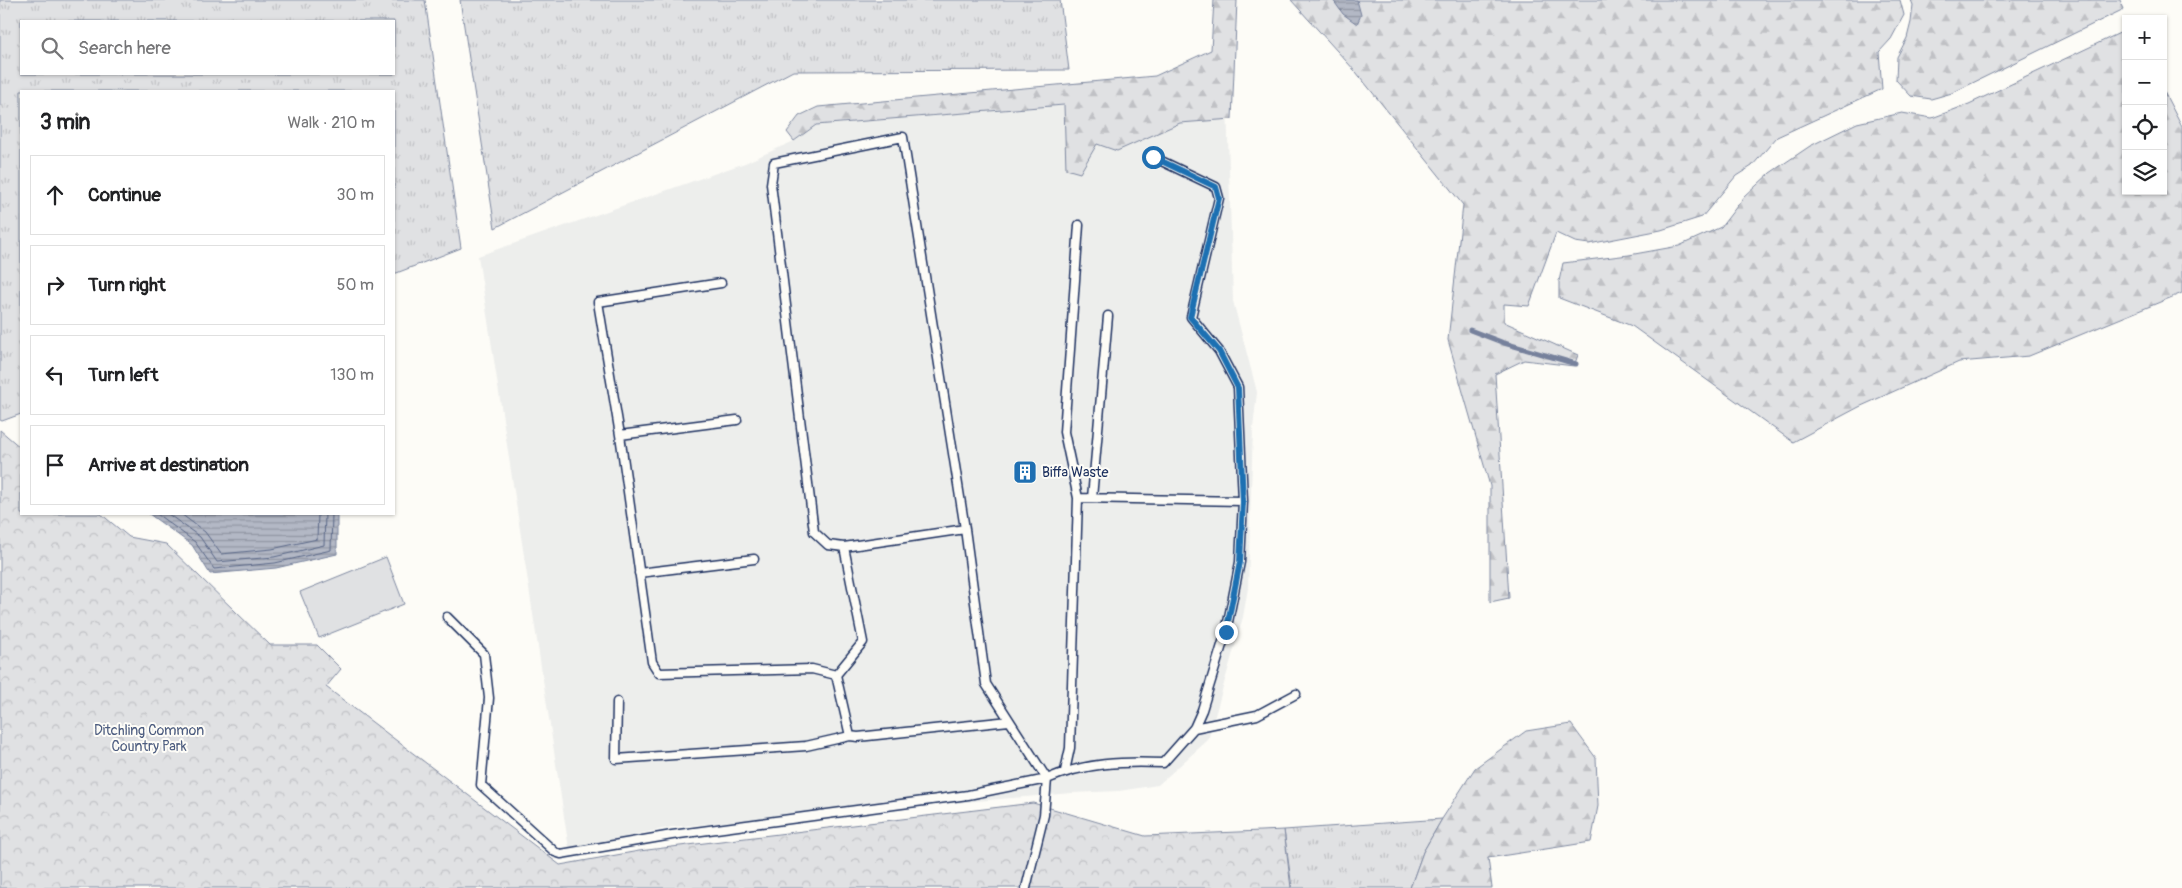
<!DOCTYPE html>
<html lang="en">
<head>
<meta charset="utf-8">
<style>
	body { margin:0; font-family:Pangolin,sans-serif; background:#f6f6f6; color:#202124 }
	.controls { position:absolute; right:15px; top:15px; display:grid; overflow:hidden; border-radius:0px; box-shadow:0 1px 4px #0004 }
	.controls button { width:45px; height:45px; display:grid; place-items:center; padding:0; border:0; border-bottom:1px solid #e0e0e0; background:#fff; color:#202124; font:25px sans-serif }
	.stop { position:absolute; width:15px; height:15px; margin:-11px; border:4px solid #1f6fb2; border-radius:50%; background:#fff }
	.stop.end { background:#1f6fb2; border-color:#fff; box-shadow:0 1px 5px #0008 }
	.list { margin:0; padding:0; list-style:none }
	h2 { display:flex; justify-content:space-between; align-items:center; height:65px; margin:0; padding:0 20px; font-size:21px }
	h2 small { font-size:16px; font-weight:400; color:#757577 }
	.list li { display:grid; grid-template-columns:32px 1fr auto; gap:15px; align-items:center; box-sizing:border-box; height:80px; margin:0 10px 10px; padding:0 10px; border:1px solid #e0e0e0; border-radius:0px }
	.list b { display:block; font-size:19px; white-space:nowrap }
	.list em { font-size:16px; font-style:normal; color:#757577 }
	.icon { flex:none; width:28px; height:28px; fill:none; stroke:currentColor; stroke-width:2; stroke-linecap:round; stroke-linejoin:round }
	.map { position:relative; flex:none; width:2182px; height:888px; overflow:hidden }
	.search { position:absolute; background:#fff; box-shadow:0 1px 4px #0004; left:20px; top:20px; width:375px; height:55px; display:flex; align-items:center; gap:12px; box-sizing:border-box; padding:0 18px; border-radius:0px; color:#757577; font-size:19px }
	.panel { position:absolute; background:#fff; box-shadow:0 1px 4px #0004; left:20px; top:90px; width:375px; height:425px; border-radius:0px }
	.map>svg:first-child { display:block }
	.built { fill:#edeeec }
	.grass { fill:url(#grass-tufts); stroke:#7e88a0; fill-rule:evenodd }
	.forest { fill:url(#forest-firs); stroke:#7e88a0 }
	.park { fill:url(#park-crowns); stroke:#7e88a0 }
	.pitch { fill:#e0e1e3; stroke:#7e88a0 }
	.water { fill:url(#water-rules); stroke:#76819c }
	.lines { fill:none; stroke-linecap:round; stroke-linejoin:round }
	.shore { stroke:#586687; stroke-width:1 }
	.stream { stroke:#76819c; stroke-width:5 }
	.lane-casing { stroke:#1b2f5e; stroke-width:11 }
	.lane { stroke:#fdfcf7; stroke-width:8 }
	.route { stroke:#1f6fb2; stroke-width:6 }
	.labels { text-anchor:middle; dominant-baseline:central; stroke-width:4; stroke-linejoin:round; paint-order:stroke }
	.poi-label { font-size:14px; fill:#1b2f5e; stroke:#fdfcf7; text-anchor:start }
	.park-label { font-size:14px; fill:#4c5c7f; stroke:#fdfcf7 }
</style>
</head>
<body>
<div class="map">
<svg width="2182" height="888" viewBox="0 0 2182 888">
	<defs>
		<pattern id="grass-tufts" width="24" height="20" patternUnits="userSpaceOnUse" patternTransform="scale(1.25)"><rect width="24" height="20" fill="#e0e1e3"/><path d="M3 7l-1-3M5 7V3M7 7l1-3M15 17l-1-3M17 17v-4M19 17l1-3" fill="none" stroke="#c0c1c5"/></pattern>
		<pattern id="forest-firs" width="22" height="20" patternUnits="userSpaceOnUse" patternTransform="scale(1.25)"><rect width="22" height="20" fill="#e0e1e3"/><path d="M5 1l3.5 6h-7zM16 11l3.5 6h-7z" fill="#c0c1c5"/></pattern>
		<pattern id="park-crowns" width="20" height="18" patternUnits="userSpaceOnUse" patternTransform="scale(1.25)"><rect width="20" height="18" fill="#e0e1e3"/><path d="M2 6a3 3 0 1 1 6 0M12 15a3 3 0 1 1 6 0" fill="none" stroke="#c0c1c5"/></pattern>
		<pattern id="water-rules" width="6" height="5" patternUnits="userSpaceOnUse" patternTransform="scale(1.25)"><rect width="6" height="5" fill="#b3b8c5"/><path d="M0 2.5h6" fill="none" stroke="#9196a3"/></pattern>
	</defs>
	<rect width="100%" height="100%" fill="#fdfcf7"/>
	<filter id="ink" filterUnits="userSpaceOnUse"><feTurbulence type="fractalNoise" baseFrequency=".02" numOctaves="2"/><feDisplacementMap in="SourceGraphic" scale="10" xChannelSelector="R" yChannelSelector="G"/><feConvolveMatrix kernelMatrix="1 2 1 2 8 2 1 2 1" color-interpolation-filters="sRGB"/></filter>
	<g filter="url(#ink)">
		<path class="built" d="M 1226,70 L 1233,301 L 1257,392 L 1253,428 L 1248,588 L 1243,617 L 1208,740 L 1158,785 L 1119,791 L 1072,793 L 672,827 L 569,849 L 478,256 L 745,163 L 794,141 L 816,125 L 1065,105 Z"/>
		<path class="grass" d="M 0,0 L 425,0 L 461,248 L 394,274 L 394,91 L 21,91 L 21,414 L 2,421 L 0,420 ZM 394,21 L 394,74 L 21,74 L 21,21 Z
			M 460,0 L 1060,0 L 1069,70 L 793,71 L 495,228 Z
			M 1442,819 L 1423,852 L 1410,888 L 1292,888 L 1284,830 Z"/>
		<path class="forest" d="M 1214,0 L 1237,0 L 1232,119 L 1180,123 L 1117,151 L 1097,144 L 1080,173 L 1066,169 L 1064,105 L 816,125 L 794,141 L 787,132 L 799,116 L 818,107 L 1155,76 L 1211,50 Z
			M 1291,0 L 1900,0 L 1904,15 L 1891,39 L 1879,52 L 1882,89 L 1777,137 L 1752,166 L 1736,176 L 1702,217 L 1661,230 L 1589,244 L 1575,242 L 1556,233 L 1529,306 L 1504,304 L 1504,322 L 1578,355 L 1574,366 L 1524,360 L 1495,374 L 1509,598 L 1490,602 L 1490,486 L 1448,340 L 1463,205 L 1356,72 Z
			M 1911,0 L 2120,0 L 2124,9 L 1952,93 L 1931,99 L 1911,96 L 1896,80 L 1897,57 L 1907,38 L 1911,22 L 1913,5 Z
			M 2126,30 L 2126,191 L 2163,191 L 2163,90 L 2182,127 L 2182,293 L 2029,356 L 1959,362 L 1859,407 L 1793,442 L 1632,326 L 1559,298 L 1559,281 L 1563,263 L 1629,255 L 1679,246 L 1721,227 L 1744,197 L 1770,173 L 1810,146 L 1857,123 L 1902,113 L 1932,118 L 1969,104 Z
			M 1571,724 L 1596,758 L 1598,806 L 1591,842 L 1488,858 L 1492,888 L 1410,888 L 1423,852 L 1442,819 L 1475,768 L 1526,731 Z"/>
		<path class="park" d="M 0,430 L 21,448 L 21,514 L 101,514 L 129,537 L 166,544 L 270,645 L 317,645 L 341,669 L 326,687 L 560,865 L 639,851 L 1033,803 L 1145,836 L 1284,830 L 1291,888 L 0,888 Z"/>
		<path class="pitch" d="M 386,557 L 404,604 L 319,638 L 300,592 Z"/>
		<path class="water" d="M 1333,0 L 1357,0 L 1361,15 L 1357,24 L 1343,14 Z
			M 149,514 L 337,514 L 337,554 L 276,568 L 210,574 L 192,545 Z"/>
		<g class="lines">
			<path class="shore" d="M 157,514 L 195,542 L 214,569 L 275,563 L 331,550 L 332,514
				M 168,514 L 200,537 L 217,562 L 274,557 L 324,545 L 325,514
				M 181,514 L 205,532 L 221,554 L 272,549 L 317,539 L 318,514"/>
			<path class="stream" d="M 1470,330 L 1504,343 L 1576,364"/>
			<g class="lane-casing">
				<path id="lane" d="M 1079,225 L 1064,432 L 1078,498 L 1243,501
					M 721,283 L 598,302 L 620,435 L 652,662 L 659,673 L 812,669 L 836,675
					M 620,435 L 737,420
					M 1092,498 L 1108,316
					M 965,529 L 903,137 L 774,163 L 771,184 L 814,532 L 828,545 L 844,547 L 863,642 L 836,675 L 850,736 L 858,737 L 1009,721
					M 639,573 L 754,559
					M 447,617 L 484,654 L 489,698 L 481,785 L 555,852 L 561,854 L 672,835 L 968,795 L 1047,779 L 986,684 L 965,529 L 844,547
					M 617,702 L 616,759 L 806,746 L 850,736
					M 1194,728 L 1257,715 L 1296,694
					M 1065,771 L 1070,748 L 1078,498
					M 1026,888 L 1044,815 L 1047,779 C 1084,763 1124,761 1163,763 L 1194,728 L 1202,710 L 1226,632 L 1240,562 L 1243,501 L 1238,387 L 1219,351 L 1191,317 L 1219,198 L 1216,187 L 1153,157"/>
			</g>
			<use href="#lane" class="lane"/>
		</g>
	</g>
	<g class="lines" filter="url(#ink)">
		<path class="route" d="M 1153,157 L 1216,187 L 1219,198 L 1190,317 L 1219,351 L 1238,388 L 1243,502 L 1240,562 L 1226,632"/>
	</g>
	<defs>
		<g id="building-square" transform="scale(1.25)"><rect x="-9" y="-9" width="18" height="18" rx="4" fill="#1f6fb2" stroke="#fdfcf7"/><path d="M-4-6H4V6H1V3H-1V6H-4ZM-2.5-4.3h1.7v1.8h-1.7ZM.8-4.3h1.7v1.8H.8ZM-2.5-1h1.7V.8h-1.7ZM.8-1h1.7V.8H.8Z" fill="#fff"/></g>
	</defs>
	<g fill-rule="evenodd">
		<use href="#building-square" x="1025" y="472"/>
	</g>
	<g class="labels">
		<g class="poi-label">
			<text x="1042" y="472">Biffa Waste</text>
		</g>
		<g class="park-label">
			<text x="149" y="730">Ditchling Common<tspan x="149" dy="16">Country Park</tspan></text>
		</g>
	</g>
</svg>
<div class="controls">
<button>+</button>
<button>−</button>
<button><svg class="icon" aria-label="locate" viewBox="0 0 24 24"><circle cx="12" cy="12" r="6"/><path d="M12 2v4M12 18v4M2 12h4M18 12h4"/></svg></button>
<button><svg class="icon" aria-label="layers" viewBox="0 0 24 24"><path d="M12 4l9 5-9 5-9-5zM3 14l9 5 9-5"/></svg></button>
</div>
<div class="stop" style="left:1153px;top:157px"></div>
<div class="stop end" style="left:1226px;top:632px"></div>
<div class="search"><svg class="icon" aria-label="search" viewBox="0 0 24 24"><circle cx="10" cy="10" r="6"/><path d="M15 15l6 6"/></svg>Search here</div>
<section class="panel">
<h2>3 min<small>Walk · 210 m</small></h2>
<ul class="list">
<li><svg class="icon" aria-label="ahead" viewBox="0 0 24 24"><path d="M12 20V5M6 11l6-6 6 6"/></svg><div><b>Continue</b></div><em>30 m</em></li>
<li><svg class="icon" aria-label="right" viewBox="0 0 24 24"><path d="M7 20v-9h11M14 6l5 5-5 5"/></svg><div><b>Turn right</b></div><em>50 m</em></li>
<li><svg class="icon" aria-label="left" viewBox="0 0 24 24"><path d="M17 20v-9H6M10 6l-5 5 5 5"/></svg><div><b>Turn left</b></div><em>130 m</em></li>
<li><svg class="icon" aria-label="arrive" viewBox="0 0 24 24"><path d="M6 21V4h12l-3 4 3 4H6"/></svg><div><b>Arrive at destination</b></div></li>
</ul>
</section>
</div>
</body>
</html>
